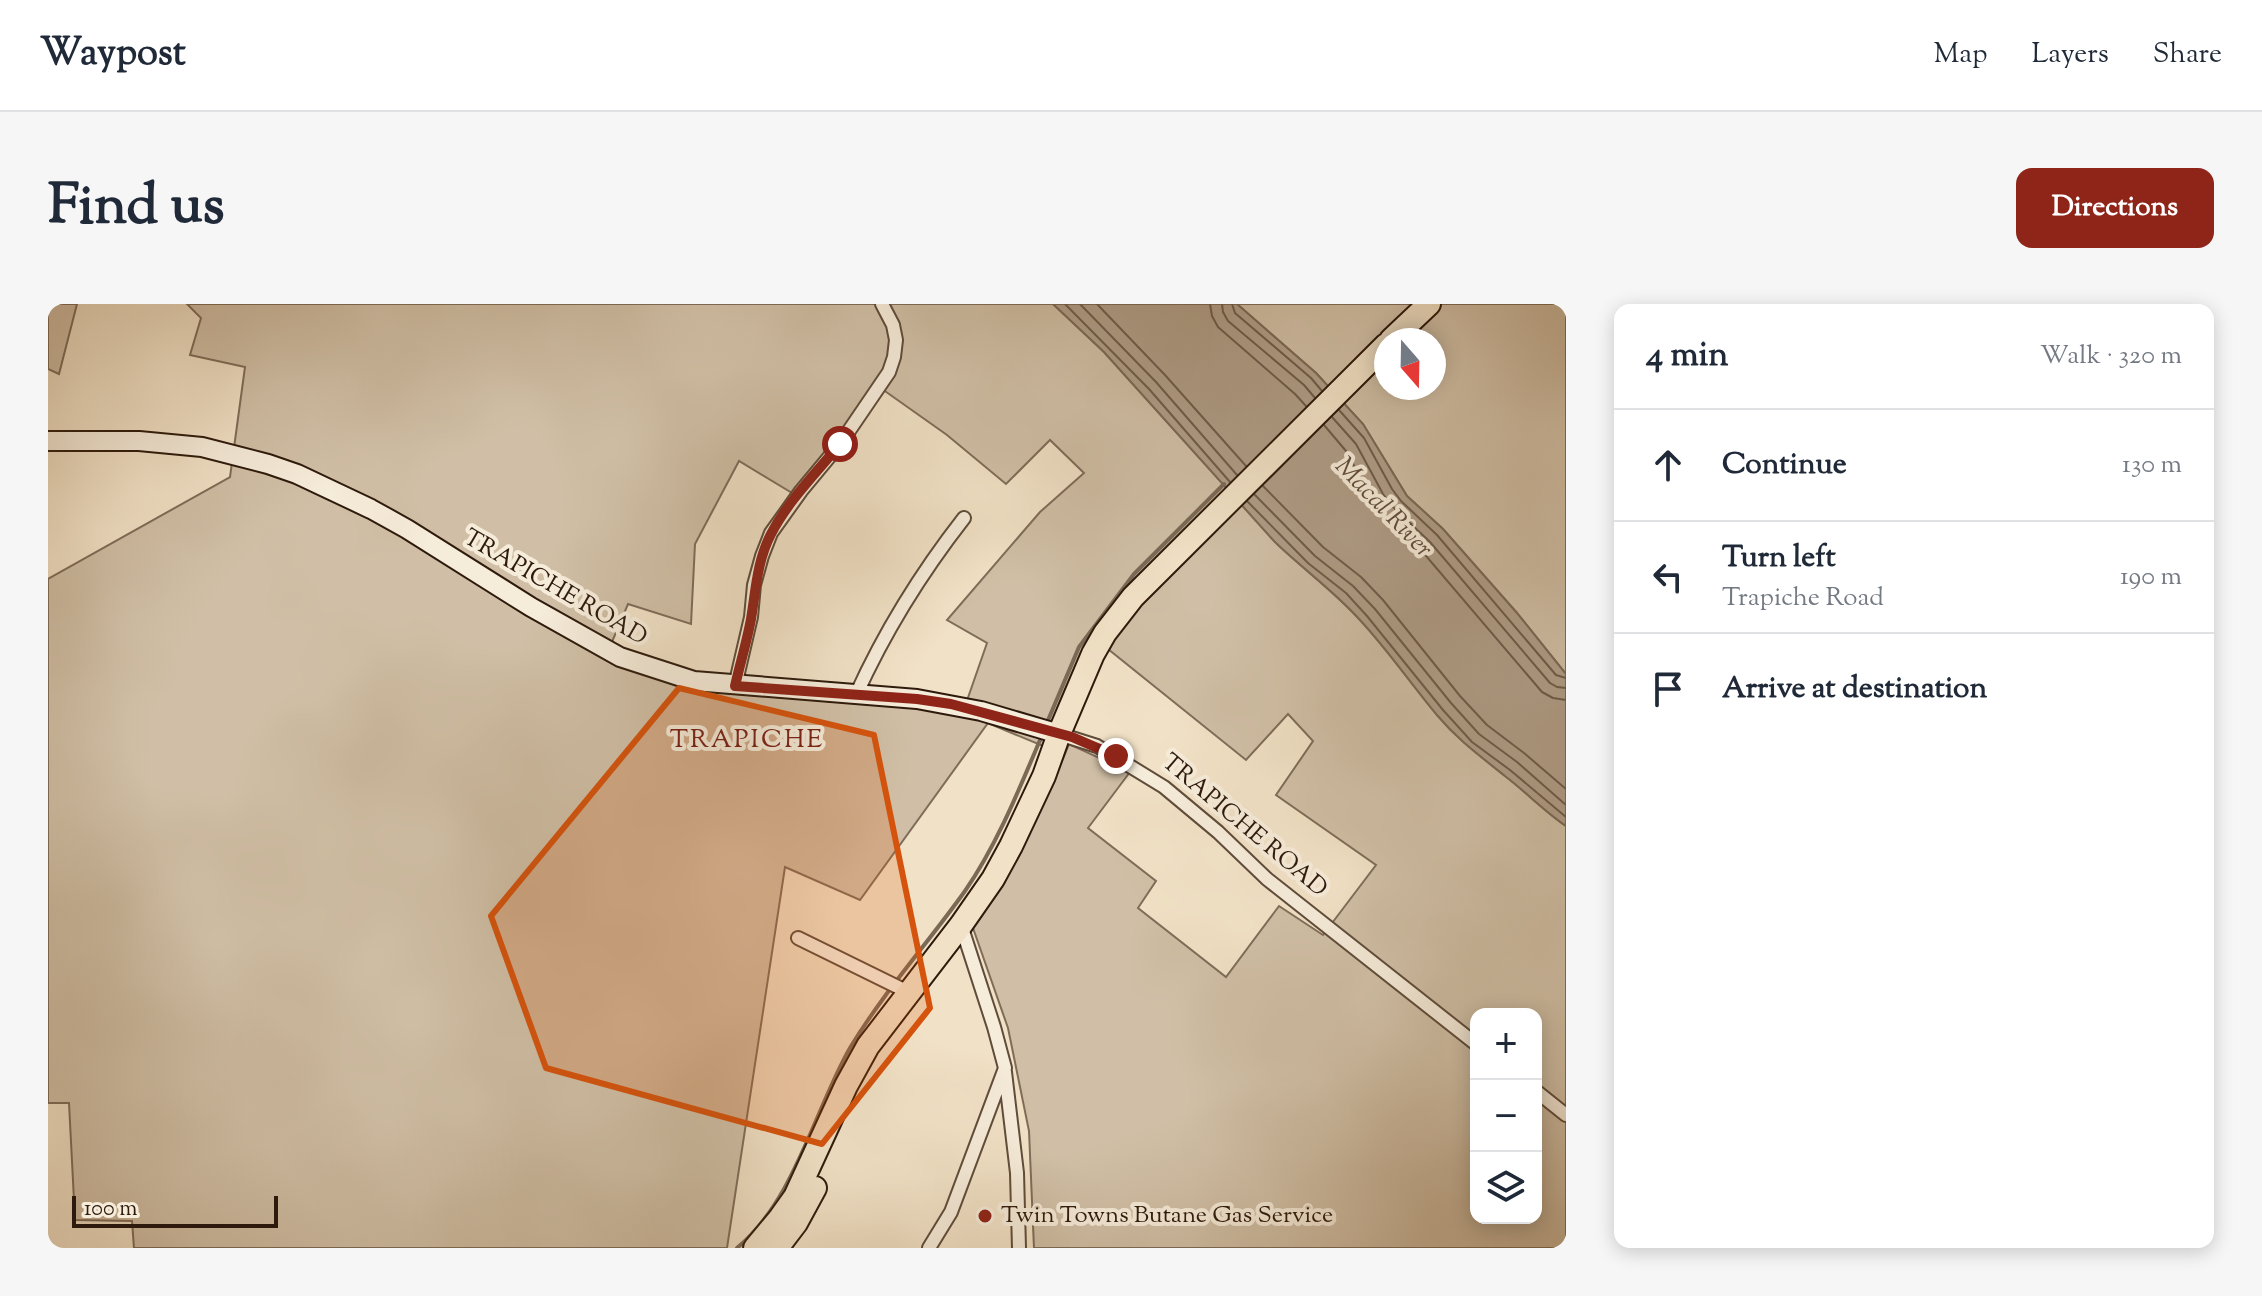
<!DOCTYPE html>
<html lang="en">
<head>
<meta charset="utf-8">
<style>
	body { margin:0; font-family:"Sorts Mill Goudy",serif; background:#f6f6f7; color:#1f2937 }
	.controls { position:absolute; right:24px; bottom:24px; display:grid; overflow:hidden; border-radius:16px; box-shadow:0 4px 20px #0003 }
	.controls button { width:72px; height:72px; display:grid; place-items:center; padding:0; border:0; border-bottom:2px solid #e0e1e3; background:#fff; color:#1f2937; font:40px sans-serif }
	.compass { position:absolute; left:1326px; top:24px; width:72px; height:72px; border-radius:50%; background:#fff; box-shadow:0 4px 20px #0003; rotate:160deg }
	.scale { position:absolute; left:24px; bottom:20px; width:206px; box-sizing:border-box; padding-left:8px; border:4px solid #2e1a0c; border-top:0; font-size:22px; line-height:28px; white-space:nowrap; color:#2e1a0c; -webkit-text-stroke:6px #f6ecda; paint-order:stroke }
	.stop { position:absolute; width:24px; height:24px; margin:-18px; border:6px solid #8f2418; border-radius:50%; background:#fff }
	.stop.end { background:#8f2418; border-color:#fff; box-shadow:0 2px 8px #0008 }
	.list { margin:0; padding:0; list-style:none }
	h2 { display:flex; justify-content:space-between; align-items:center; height:104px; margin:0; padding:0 32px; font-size:34px }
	h2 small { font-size:26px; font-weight:400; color:#747a83 }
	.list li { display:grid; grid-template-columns:52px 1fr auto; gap:24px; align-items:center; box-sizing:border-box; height:112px; padding:0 32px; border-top:2px solid #e0e1e3 }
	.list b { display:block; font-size:30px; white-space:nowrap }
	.list p { margin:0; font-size:26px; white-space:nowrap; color:#747a83 }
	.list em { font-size:26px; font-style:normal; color:#747a83 }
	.icon { flex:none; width:44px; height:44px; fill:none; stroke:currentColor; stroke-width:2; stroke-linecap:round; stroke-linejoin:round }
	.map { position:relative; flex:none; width:1518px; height:944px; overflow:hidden; border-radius:16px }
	header { display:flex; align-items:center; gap:48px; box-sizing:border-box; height:112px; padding:0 40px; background:#fff; border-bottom:2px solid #e0e1e3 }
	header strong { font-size:38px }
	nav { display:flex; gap:44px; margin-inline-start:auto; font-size:28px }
	.intro { display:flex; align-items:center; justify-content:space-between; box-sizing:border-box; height:192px; padding:0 48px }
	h1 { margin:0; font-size:56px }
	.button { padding:20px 36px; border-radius:16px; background:#8f2418; color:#fff; font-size:28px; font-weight:700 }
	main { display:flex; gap:48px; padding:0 48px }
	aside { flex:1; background:#fff; border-radius:16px; box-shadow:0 4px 20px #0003 }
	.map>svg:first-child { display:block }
	.green { fill:#d0bfa6; stroke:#7f6c59; stroke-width:2; fill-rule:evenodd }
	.water { fill:#af9d87; stroke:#7b6956; stroke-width:2 }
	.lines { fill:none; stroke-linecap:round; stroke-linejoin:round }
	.shore { stroke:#6e5c4a; stroke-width:2 }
	.stream { stroke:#7b6956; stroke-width:4 }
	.street-casing { stroke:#5f4c3a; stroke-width:16 }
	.secondary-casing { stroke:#2e1a0c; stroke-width:22 }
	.highway-casing { stroke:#2e1a0c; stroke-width:26 }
	.street { stroke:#f6ecda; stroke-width:12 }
	.secondary { stroke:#f6ecda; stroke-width:18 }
	.highway { stroke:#f1e1c6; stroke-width:22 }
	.route { stroke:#8f2418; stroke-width:10 }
	.marked { fill:#d5530c; fill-opacity:0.2; stroke:#d5530c; stroke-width:6; stroke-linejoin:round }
	.poi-dot { fill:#8f2418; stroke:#f6ecda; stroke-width:3 }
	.labels { text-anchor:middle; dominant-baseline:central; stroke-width:8; stroke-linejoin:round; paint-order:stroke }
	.street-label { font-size:24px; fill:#2e1a0c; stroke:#f6ecda }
	.poi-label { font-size:24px; fill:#2e1a0c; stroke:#f6ecda; text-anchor:start }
	.water-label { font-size:26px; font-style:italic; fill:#624e3d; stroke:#f6ecda }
	.neighbourhood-label { font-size:26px; letter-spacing:2px; fill:#7a1f14; stroke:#f6ecda }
</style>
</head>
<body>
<header>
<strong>Waypost</strong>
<nav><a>Map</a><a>Layers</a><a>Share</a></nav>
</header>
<div class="intro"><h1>Find us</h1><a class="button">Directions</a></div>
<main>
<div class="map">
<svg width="1518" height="944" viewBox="0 0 1518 944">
	<rect width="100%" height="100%" fill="#f1e1c6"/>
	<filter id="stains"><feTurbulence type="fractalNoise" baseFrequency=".0025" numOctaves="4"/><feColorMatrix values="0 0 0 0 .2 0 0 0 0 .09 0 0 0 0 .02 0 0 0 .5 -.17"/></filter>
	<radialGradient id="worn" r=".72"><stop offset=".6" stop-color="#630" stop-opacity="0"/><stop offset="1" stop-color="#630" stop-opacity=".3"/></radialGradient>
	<path class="green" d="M 0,0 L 29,0 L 11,70 L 0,65 Z
		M 139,0 L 1005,0 L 1056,48 L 1227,238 C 1255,265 1286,287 1312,316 C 1340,346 1363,380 1389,411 C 1411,437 1431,451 1457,472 C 1478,488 1496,507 1518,522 L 1518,944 L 986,944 L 981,827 L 960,724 L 925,624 C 966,568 995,504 1021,440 L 1082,468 L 1040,524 L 1108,577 L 1090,604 L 1178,673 L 1231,602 L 1275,631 L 1328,561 L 1228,491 L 1265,437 L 1240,410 L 1198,456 L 1060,345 L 1081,313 L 1131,258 L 1118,245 C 1100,262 1081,279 1066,298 C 1034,341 1013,392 995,442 L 940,419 L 812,596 L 737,563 L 679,944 L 86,944 L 84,917 L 27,916 L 21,799 L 0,799 L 0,275 L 182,173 L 197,63 L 142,51 L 153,14 ZM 834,85 L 899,131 L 958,180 L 1002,136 L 1036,169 L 992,208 L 899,316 L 939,339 L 915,408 L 651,387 L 558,352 L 580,300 L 643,320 L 647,240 L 691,157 L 754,195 ZM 1428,710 L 1488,710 L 1488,914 L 1428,914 Z
		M 1189,0 L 1518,0 L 1518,370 L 1469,309 L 1395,225 L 1359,192 L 1315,120 L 1268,69 ZM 1338,36 L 1386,36 L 1386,84 L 1338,84 Z"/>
	<path class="water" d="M 1005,0 L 1189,0 L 1268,69 L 1315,120 L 1359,192 L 1395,225 L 1469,309 L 1518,370 L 1518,522 C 1496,507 1478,488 1457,472 C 1431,451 1411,437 1389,411 C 1363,380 1340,346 1312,316 C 1286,287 1255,265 1227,238 L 1056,48 Z"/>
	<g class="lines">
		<path class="shore" d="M 1017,0 L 1101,85 L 1182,178
			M 1032,0 L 1108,78 L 1189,171
			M 1049,0 L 1117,71 L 1198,162
			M 1162,0 L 1164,12 L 1170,23 L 1247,90 L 1258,102
			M 1174,0 L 1175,8 L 1180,17 L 1256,81 L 1267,94
			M 1184,0 L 1187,9 L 1263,74 L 1274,87
			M 1291,106 L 1316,134 L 1344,185 L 1353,197 L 1389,231 L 1508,371 L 1518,374
			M 1284,113 L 1308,140 L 1335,190 L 1345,203 L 1382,238 L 1502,379 L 1509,383 L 1518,384
			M 1276,121 L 1298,147 L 1325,196 L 1336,211 L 1373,246 L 1494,388 L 1505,394 L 1518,396
			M 1215,182 L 1275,243 L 1313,273 L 1335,296 L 1412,392 L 1439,421 L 1476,449 L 1518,485
			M 1206,190 L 1267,252 L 1305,282 L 1327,305 L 1403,399 L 1431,430 L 1469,458 L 1518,501
			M 1199,197 L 1260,259 L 1298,289 L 1319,312 L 1395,406 L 1424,438 L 1462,466 L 1518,513"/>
		<path class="stream" d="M 998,421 L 1031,343 L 1086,270 L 1176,180
			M 689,944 C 747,896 766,807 802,744 C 835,689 880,639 917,587 C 950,539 972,483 995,429"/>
		<g class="street-casing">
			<path id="street" d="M 687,382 L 703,313 L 706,281 L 714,252 L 723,229 L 753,187 L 792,140 L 841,68 L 846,53 L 848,36 L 845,21 L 834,0
				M 808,391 C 837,327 873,269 916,214
				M 1011,430 L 1049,442 L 1116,483 L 1170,528 L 1219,575 L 1428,740
				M 750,634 L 862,689
				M 957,768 L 969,869 L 971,944
				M 1488,787 L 1518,811
				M 881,944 L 903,908 L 957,764 L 946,723 L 913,621"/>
		</g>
		<g class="secondary-casing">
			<path id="secondary" d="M 0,137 L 91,137 L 154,143 L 220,160 L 249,170 L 323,205 L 359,225 L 483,303 L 572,353 L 646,377 L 869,395 L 933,407 L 1011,430"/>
		</g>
		<g class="highway-casing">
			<path id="highway" d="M 1343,36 L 1381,0
				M 707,944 L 732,914 L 747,893 L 798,782 L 820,742 L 913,621 L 945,575 L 963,542 L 996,472 L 1011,430 L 1045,350 L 1057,329 L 1085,293 L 1338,41
				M 729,944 L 748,919 L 767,884"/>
		</g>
		<use href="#street" class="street"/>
		<use href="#secondary" class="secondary"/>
		<use href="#highway" class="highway"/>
	</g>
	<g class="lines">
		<path class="route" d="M 792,140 C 768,169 740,197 723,230 C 709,257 708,285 703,315 C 699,337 692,360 687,382 L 869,395 L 903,400 L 1024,433 L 1068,452"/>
	</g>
	<path class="marked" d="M 631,384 L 826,431 L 882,704 L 774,840 L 498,764 L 443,612 Z"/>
	<circle class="poi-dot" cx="937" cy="912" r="8"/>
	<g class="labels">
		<g class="street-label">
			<text transform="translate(507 284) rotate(30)">TRAPICHE ROAD</text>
			<text transform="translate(1196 522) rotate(40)">TRAPICHE ROAD</text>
		</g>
		<g class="poi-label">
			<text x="953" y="912">Twin Towns Butane Gas Service</text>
		</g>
		<g class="water-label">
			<text transform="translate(1335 204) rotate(46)">Macal River</text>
		</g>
		<g class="neighbourhood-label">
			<text x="699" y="436">TRAPICHE</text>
		</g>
	</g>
	<rect width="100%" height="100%" filter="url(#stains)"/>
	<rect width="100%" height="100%" fill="url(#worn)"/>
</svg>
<div class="controls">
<button>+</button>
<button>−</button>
<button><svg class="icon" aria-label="layers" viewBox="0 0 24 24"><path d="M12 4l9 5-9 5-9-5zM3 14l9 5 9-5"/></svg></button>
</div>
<svg class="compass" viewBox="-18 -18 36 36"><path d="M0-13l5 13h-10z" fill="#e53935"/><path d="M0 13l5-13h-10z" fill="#747a83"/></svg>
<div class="scale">100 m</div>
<div class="stop" style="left:792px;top:140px"></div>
<div class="stop end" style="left:1068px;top:452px"></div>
</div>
<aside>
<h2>4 min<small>Walk · 320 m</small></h2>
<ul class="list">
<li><svg class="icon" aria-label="ahead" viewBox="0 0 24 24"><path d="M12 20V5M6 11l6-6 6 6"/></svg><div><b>Continue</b></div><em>130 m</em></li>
<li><svg class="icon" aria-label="left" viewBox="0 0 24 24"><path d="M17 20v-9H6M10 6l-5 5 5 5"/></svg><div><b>Turn left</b><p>Trapiche Road</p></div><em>190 m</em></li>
<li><svg class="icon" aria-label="arrive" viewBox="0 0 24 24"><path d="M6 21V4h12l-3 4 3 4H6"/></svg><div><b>Arrive at destination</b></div></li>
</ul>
</aside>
</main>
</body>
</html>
